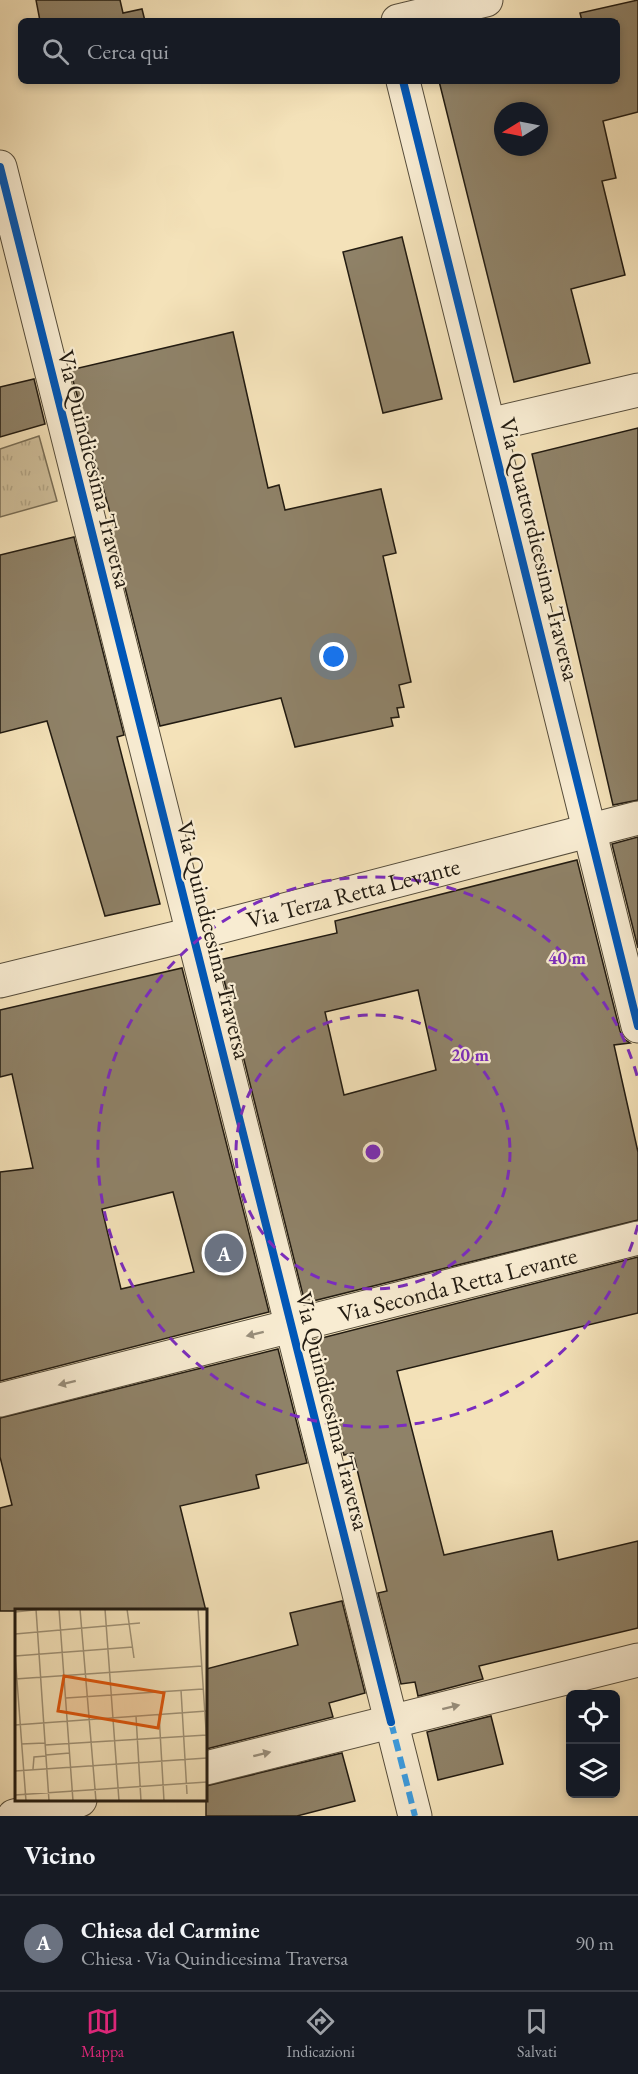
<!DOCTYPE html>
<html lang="it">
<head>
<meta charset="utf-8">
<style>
	body { margin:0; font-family:"EB Garamond",serif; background:#242831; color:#f1f3f6 }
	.controls { position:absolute; right:18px; bottom:18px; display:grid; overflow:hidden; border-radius:9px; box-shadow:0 3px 9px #0003 }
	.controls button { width:54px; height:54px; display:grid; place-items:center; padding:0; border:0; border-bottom:2px solid #363941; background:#171b24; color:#f1f3f6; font:30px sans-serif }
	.compass { position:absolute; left:494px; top:102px; width:54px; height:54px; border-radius:50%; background:#171b24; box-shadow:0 3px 9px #0003; rotate:260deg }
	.you { position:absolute; left:334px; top:657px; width:21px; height:21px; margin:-15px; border:4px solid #fff; border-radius:50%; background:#1a73e8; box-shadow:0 0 0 9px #1a73e833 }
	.badge { display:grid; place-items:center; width:39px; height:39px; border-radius:50%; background:#db2777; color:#fff; font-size:20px; font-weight:700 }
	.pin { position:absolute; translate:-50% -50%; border:3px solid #fff; box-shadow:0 2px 6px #0006 }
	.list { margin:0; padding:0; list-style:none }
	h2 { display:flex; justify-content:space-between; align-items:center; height:78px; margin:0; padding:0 24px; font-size:26px }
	h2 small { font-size:20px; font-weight:400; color:#9ea1a6 }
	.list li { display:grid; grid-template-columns:39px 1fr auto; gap:18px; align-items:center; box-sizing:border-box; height:96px; padding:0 24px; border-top:2px solid #363941 }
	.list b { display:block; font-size:22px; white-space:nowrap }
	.list p { margin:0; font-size:20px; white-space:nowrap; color:#9ea1a6 }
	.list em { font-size:20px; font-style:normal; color:#9ea1a6 }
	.icon { flex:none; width:33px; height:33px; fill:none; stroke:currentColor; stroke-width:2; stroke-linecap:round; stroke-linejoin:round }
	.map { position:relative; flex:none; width:638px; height:1816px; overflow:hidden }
	.search { position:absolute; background:#171b24; box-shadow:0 3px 9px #0003; left:18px; right:18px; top:18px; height:66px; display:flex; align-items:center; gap:15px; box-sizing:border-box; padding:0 21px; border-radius:9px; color:#9ea1a6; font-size:22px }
	.sheet { height:174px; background:#171b24 }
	nav { display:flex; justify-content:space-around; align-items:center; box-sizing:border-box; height:84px; border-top:2px solid #363941; background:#171b24; font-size:16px; color:#9ea1a6 }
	nav a { display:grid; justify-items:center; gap:3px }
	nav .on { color:#db2777 }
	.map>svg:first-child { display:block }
	.grass { fill:url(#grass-tufts); stroke:#796e56; stroke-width:1.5 }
	.building { fill:#8f8268; stroke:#221b11; stroke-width:1.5; fill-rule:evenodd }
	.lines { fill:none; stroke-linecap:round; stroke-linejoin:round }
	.street-casing { stroke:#564d3b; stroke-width:35 }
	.street { stroke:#f8ecd2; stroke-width:33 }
	.quiet { stroke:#3c9bde; stroke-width:6; stroke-dasharray:12 6; stroke-linecap:butt }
	.cycleway-casing { stroke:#f8ecd2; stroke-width:11 }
	.cycleway { stroke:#0057b8; stroke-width:8 }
	.oneway { fill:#988e7b }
	.ring { fill:none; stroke:#7b2cbf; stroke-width:3; stroke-dasharray:10 8 }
	.labels { text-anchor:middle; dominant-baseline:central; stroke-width:4.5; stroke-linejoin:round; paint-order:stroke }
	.street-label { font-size:24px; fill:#221b11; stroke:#f8ecd2 }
	.inset-road { fill:none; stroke:#a09276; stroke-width:1.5 }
	.view { fill:#de560c; fill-opacity:0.15; stroke:#de560c; stroke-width:3 }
	.inset-edge { fill:none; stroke:#221b11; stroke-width:3 }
	.centre { fill:#7b2cbf; stroke:#f8ecd2; stroke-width:3 }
	.ring-label { font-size:18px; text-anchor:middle; font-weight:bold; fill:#7b2cbf; stroke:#f8ecd2; stroke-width:4.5; stroke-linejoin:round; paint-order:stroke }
</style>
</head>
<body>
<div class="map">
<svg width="638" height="1816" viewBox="0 0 638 1816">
	<defs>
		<pattern id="grass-tufts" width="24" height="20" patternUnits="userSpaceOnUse" patternTransform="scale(1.5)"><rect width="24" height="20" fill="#d0c09c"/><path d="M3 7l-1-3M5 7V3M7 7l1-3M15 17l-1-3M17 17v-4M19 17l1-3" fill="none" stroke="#b2a485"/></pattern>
	</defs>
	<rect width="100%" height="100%" fill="#f4e2b9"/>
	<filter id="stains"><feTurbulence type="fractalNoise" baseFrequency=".00333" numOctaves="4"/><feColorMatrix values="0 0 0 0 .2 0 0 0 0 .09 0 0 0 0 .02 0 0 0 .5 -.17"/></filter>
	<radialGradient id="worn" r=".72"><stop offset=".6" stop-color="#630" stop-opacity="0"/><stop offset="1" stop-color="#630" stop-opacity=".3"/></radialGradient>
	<path class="grass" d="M 39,436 L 57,501 L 0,517 L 0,449 Z"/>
	<path class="building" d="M 36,0 L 120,0 L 123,13 L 142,9 L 145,21 L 40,21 Z
		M 638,0 L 638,112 L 603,121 L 616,178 L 602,181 L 625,275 L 571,289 L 590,363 L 514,382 L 439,81 L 617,81 L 617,21 L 582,21 L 580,13 ZM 503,111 L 539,111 L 539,147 L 503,147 Z
		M 402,237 L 442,399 L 383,413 L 343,252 Z
		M 233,332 L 268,488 L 279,485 L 285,510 L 381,489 L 396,553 L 383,556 L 411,682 L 399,685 L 404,707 L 397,708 L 399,717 L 391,718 L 393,726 L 295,747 L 281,698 L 160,726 L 110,528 L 114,527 L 70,370 Z
		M 34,379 L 45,424 L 0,437 L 0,387 Z
		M 638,428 L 638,800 L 613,805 L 532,454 Z
		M 74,537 L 124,735 L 117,737 L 160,904 L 105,916 L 47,721 L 0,733 L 0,555 Z
		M 638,837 L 638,948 L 612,844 Z
		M 577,860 L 620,1031 L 624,1039 L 630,1043 L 614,1045 L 638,1152 L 638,1220 L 305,1303 L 219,960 L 337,933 L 335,921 ZM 418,990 L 436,1070 L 344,1095 L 325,1012 Z
		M 182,968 L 269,1312 L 0,1381 L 0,1172 L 33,1168 L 12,1074 L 0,1077 L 0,1010 ZM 173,1192 L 194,1272 L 121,1289 L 102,1209 Z
		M 638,1257 L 638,1313 L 397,1371 L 444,1555 L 552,1531 L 558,1560 L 638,1541 L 638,1628 L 479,1666 L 483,1679 L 418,1696 L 415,1682 L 401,1684 L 378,1593 L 387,1591 L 353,1453 L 344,1455 L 314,1340 Z
		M 278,1349 L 307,1463 L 256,1475 L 259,1488 L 180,1506 L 206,1611 L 0,1611 L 0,1508 L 12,1505 L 0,1457 L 0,1418 Z
		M 342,1601 L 365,1693 L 329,1703 L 333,1717 L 206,1749 L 206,1669 L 298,1645 L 290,1613 Z
		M 491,1716 L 503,1764 L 438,1780 L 427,1732 Z
		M 342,1753 L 355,1801 L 297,1816 L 206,1816 L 206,1786 Z"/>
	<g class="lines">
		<g class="street-casing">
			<g id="street">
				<path d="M 398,21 L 486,0"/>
				<path d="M 403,81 L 638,1026"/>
				<path d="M 0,167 L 415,1816"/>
				<path d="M 489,425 L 638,390"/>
				<path id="s1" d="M 0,981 L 192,934 L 638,818"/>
				<path id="s2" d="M 0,1400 L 638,1238"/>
				<path d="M 206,1768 L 638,1660"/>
				<path d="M 14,1816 L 80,1800"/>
			</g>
		</g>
		<use href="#street" class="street"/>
		<path class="quiet" d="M 391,1722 L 415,1816"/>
		<g class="cycleway-casing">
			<path id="cycleway" d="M 403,81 L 638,1026
				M 0,167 L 391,1722"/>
		</g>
		<use href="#cycleway" class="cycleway"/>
	</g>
	<defs><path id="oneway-solid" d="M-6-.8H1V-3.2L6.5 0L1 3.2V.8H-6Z" transform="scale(1.5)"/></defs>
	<g class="oneway">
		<use href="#oneway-solid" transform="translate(255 1334) rotate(166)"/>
		<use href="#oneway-solid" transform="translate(67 1383) rotate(166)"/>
		<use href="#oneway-solid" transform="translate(451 1707) rotate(-14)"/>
		<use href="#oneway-solid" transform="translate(262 1754) rotate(-14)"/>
	</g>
	<g class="ring">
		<circle cx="373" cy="1152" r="137"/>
		<path d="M638 1225A275 275 0 1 1 638 1079"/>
	</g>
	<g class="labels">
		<g class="street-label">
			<text transform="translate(95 469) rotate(76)">Via Quindicesima Traversa</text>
			<text transform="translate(540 549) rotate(76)">Via Quattordicesima Traversa</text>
			<text stroke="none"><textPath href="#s1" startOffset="364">Via Terza Retta Levante</textPath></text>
			<text transform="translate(214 940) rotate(76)">Via Quindicesima Traversa</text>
			<text stroke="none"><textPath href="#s2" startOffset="472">Via Seconda Retta Levante</textPath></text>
			<text transform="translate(333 1411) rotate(76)">Via Quindicesima Traversa</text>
		</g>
	</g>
	<g transform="translate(15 1609)">
		<rect width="192" height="192" fill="#f4e2b9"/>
		<path class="inset-road" d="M 21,0 L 34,192M 44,0 L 58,192M 65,0 L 81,192M 90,0 L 104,192M 112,0 L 119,49M 183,0 L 192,136M 0,3 L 28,0M 0,25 L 125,14M 0,45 L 11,192M 0,47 L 118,38M 0,70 L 187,57M 166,81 L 172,185M 51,89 L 188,80M 144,105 L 149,192M 121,107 L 126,192M 0,116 L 192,102M 6,135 L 30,134M 30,136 L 192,126M 31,146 L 55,144M 18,160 L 19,148 L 31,147M 0,162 L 192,149M 0,186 L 192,173"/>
		<path class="view" d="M 49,67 L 149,84 L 143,119 L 43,102 Z"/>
		<rect width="192" height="192" class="inset-edge"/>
	</g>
	<circle cx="373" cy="1152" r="9" class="centre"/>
	<g class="ring-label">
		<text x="567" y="964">40 m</text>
		<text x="470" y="1061">20 m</text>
	</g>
	<rect width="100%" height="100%" filter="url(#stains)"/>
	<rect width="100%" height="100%" fill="url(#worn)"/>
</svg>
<div class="controls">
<button><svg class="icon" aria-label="locate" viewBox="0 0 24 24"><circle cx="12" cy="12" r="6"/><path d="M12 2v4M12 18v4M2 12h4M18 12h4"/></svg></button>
<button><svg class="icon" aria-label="layers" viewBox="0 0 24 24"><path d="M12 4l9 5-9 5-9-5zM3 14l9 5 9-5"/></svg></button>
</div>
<svg class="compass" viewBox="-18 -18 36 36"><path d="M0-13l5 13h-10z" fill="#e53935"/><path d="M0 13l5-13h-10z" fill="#9ea1a6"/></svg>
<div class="you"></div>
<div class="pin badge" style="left:224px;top:1253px;background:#6b7280">A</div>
<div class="search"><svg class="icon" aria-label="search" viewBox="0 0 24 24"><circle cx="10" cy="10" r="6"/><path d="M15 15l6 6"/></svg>Cerca qui</div>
</div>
<section class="sheet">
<h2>Vicino<small></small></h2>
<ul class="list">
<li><span class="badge" style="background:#6b7280">A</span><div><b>Chiesa del Carmine</b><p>Chiesa · Via Quindicesima Traversa</p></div><em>90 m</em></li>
</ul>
</section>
<nav>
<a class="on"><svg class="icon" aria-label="map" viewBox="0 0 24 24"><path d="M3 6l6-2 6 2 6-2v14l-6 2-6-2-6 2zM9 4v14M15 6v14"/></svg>Mappa</a>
<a><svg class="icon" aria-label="directions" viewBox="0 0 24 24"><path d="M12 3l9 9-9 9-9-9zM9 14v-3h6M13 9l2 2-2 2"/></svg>Indicazioni</a>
<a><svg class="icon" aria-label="saved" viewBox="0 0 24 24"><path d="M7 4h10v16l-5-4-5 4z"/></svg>Salvati</a>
</nav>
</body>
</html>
